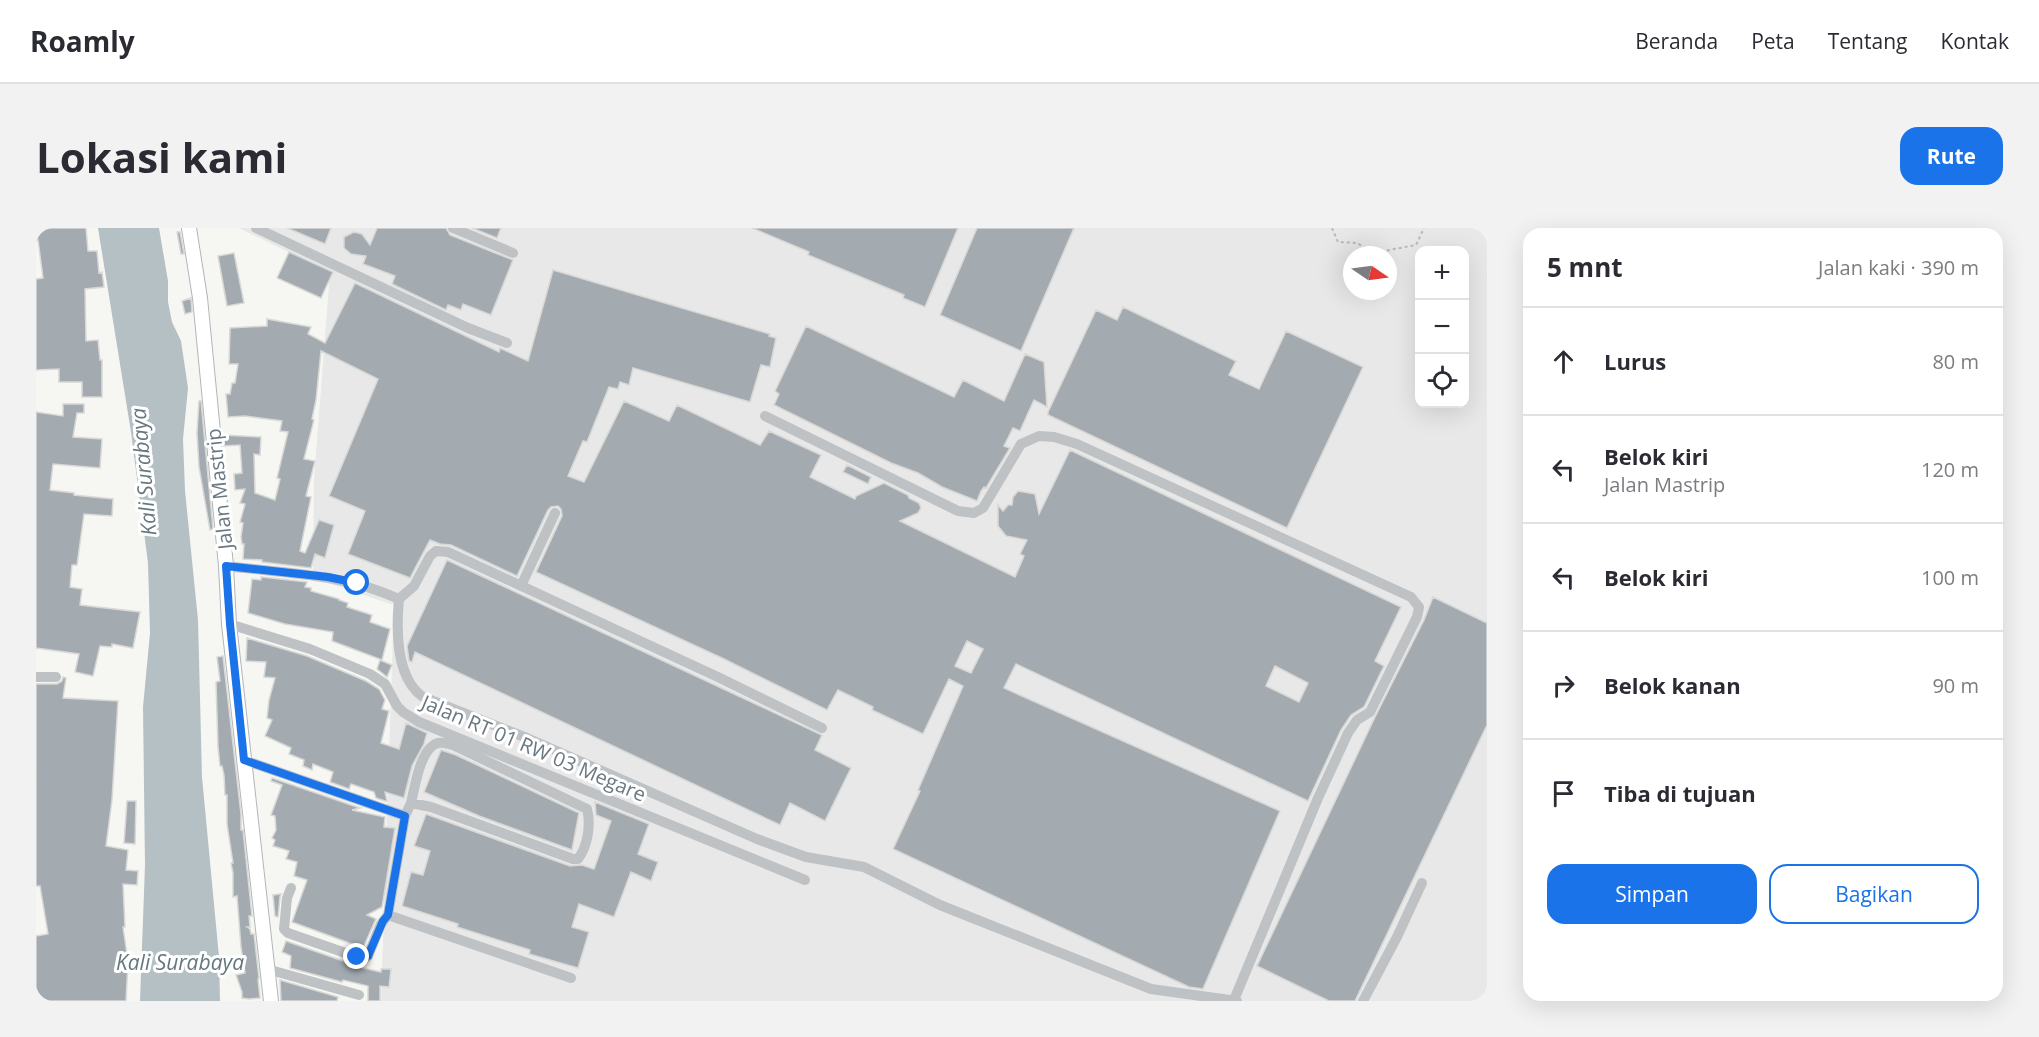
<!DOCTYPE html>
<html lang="id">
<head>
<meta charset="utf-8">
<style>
	body { margin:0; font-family:"Open Sans",sans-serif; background:#f2f2f3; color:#2b2b33 }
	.controls { position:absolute; right:18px; top:18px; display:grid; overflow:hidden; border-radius:12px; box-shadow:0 6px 24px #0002 }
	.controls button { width:54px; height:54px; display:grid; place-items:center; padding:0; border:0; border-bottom:2px solid #e1e1e2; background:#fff; color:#2b2b33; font:30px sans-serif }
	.compass { position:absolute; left:1307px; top:18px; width:54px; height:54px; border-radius:50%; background:#fff; box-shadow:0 6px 24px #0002; rotate:103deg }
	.stop { position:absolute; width:18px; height:18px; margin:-14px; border:4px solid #1a73e8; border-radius:50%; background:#fff }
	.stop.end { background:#1a73e8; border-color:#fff; box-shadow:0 2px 6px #0008 }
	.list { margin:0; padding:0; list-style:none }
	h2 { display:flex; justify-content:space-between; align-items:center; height:78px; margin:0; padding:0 24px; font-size:26px }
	h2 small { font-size:20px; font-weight:400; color:#7c7c81 }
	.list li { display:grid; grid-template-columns:39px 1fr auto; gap:18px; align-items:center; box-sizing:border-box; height:108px; padding:0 24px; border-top:2px solid #e1e1e2 }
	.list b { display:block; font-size:22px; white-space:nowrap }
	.list p { margin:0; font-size:20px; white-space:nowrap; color:#7c7c81 }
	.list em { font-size:20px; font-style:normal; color:#7c7c81 }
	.actions { display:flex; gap:12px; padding:18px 24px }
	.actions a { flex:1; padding:14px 0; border:2px solid #1a73e8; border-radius:18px; text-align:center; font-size:21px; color:#1a73e8 }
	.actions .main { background:#1a73e8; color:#fff }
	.icon { flex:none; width:33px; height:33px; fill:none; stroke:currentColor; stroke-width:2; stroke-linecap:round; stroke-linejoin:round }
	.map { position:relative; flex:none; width:1451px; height:773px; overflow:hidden; border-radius:18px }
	header { display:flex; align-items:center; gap:36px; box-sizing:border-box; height:84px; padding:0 30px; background:#fff; border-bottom:2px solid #e1e1e2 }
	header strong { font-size:28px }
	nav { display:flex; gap:33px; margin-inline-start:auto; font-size:21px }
	.intro { display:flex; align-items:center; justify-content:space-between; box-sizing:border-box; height:144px; padding:0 36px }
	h1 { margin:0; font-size:42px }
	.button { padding:15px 27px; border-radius:18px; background:#1a73e8; color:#fff; font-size:21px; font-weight:700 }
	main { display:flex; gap:36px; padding:0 36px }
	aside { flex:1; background:#fff; border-radius:18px; box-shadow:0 6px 24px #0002 }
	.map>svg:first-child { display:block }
	.built { fill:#e7e8e7; fill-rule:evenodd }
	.water { fill:#b4c0c3 }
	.building { fill:#a4abb0; stroke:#d8d8d6; stroke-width:1.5; fill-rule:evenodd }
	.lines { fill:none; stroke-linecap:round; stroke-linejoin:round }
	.major-casing { stroke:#b2b6b9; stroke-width:16 }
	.path { stroke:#b8bbbd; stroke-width:2; stroke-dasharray:3 3; stroke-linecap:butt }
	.minor { stroke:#bec2c5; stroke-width:10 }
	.major { stroke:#fff; stroke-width:14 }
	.route { stroke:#1a73e8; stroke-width:8 }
	.labels { text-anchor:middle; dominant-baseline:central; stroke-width:6; stroke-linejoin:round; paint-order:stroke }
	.street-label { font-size:20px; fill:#697881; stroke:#fff }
	.water-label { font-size:21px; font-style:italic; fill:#64787d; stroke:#fff }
</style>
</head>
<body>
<header>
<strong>Roamly</strong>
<nav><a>Beranda</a><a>Peta</a><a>Tentang</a><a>Kontak</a></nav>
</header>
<div class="intro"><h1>Lokasi kami</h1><a class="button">Rute</a></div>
<main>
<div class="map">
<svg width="1451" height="773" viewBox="0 0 1451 773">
	<rect width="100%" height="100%" fill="#f6f6f3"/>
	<path class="built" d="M 203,0 L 1451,0 L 1451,773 L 345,773 L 358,377 L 277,350 L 278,252 L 294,44 ZM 1384,22 L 1428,22 L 1428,176 L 1384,176 ZM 1316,27 L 1352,27 L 1352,63 L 1316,63 Z"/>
	<path class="water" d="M 62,0 L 123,0 L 132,53 L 132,74 L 136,94 L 145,113 L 152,160 L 147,211 L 149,263 L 162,392 L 166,549 L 183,729 L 184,773 L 104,773 L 109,637 L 107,479 L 114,405 L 112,335 L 95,204 Z"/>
	<path class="building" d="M 16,0 L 50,0 L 52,23 L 61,23 L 63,45 L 66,44 L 68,59 L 49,61 L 50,113 L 62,112 L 64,132 L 66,132 L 66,169 L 46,169 L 46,154 L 23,154 L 23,141 L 0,142 L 0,51 L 7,50 L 2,12 L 0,13 L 0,2 Z
		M 251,0 L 295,0 L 289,16 Z
		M 341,0 L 410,0 L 414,7 L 477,32 L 455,87 L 427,76 L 425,82 L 412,77 L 410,82 L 356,56 L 359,48 L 327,36 L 330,28 L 315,26 L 308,20 L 308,9 L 318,4 L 326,6 L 334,17 Z
		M 436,0 L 465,0 L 461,10 Z
		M 716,0 L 922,0 L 889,79 L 867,70 L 868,67 L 772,27 L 773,24 Z
		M 941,0 L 1038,0 L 985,123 L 904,87 Z
		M 141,4 L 144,4 L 148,26 L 145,26 Z
		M 253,24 L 297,44 L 285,70 L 241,50 Z
		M 198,25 L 208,75 L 191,78 L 182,28 Z
		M 517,42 L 734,106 L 733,108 L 740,110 L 734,139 L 725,137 L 714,174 L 597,140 L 593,157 L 584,154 L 582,161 L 573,159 L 551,214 L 547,213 L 532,248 L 548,254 L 588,173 L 633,193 L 641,177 L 724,217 L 733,203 L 785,227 L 774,249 L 819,271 L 820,268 L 848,255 L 872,267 L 873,270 L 883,275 L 885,280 L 882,285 L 864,293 L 979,349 L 988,328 L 984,326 L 991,312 L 970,308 L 962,298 L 962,277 L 967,283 L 972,277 L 976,277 L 977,269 L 982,263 L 999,266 L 1003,286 L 1034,222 L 1365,379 L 1339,433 L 1348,438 L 1328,479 L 1315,487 L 1305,502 L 1272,573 L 980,436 L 968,460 L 1244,583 L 1167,761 L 1153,759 L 857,621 L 884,563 L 882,562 L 927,458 L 913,451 L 887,506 L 836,482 L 837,479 L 802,462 L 791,482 L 688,431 L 500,344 L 526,288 L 525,281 L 522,278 L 515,279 L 512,282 L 481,348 L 415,317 L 404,316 L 394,312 L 374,350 L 312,326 L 329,283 L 293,268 L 342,151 L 285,123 L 280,172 L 276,191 L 278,192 L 268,231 L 279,233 L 270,268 L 275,269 L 264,323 L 269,325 L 283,292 L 298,297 L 289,330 L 279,326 L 275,340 L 226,334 L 226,332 L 207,331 L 208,316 L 206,316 L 205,309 L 207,295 L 204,294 L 209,276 L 204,275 L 209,261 L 199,262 L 198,246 L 206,245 L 204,217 L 187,218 L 186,207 L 225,209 L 224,227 L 218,226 L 219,265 L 239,272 L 244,251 L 241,250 L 252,204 L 244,203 L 246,193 L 209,188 L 192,189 L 190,166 L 194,166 L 196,155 L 199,155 L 202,136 L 193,136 L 194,100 L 231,98 L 231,91 L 275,99 L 272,106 L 289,115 L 319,55 L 463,124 L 464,120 L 492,133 ZM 931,413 L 947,421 L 935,445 L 919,438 ZM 1239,438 L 1272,455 L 1263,474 L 1230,458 Z
		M 155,70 L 156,84 L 149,86 L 146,73 Z
		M 1087,79 L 1200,133 L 1193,147 L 1223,161 L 1250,103 L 1327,139 L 1251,300 L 1012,187 L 1012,184 L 1060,82 L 1081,92 Z
		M 770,98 L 918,169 L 927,152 L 968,173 L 989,126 L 1008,134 L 1011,179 L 998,172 L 984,203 L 977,200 L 968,218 L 974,220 L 950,260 L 948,259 L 945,263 L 941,273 L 906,259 L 882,245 L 855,235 L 738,177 L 743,166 L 739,163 Z
		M 163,173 L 165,173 L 177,301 L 174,302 L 163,239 L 161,205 Z
		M 27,176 L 48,176 L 48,185 L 41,185 L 37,209 L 66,211 L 64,240 L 17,236 L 14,262 L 38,265 L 38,267 L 77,271 L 76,288 L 48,286 L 41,337 L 36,337 L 34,359 L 46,361 L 44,377 L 104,384 L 97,420 L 76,416 L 76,419 L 64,418 L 57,448 L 39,444 L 43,426 L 0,420 L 0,184 L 27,188 Z
		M 811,237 L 835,249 L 832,256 L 807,244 Z
		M 411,332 L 786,507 L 779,522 L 815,540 L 789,593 L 754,575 L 744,597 L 379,424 L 376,434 L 373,433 L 371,418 Z
		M 225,349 L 271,354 L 269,359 L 275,360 L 275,363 L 303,371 L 303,372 L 312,375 L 311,379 L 336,387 L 334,394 L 354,401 L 346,432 L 296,413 L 297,404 L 249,396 L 212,385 L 216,351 L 225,352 Z
		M 1397,369 L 1451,395 L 1451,497 L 1319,773 L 1293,773 L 1221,738 L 1339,489 L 1388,392 Z
		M 211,410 L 271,428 L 330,453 L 343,461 L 349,472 L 346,481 L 353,483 L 345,515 L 363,521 L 370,495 L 391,505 L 388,516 L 376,538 L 368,570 L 349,564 L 351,573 L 349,573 L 340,570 L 338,564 L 315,556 L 313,561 L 294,554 L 297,544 L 277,536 L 276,542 L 267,538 L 268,532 L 253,526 L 255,520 L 229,508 L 236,492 L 231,490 L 233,472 L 239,450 L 228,449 L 230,434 L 210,433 Z
		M 187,428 L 205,586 L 205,602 L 207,602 L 216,688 L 213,688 L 214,699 L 211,699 L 214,701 L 215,706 L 218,706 L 223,750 L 222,751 L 224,770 L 213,771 L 206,770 L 206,764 L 200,747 L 209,745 L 205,719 L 201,668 L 197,669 L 197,645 L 195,635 L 197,635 L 191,596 L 191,567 L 189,567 L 188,547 L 186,538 L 184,538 L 182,519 L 180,454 L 184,453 L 181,429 Z
		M 344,432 L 356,437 L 351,449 L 341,441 Z
		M 27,449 L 30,450 L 27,470 L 82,473 L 76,572 L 70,618 L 92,622 L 90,642 L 102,643 L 101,657 L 87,656 L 89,699 L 87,699 L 92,733 L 90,773 L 0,773 L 0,708 L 12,706 L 4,658 L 0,658 L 0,456 L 21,456 L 26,453 Z
		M 405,522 L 420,527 L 543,585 L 536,622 L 443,588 L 388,564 Z
		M 236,550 L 324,580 L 316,582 L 349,589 L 348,599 L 359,600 L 346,679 L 331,687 L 340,691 L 327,720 L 256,694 L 271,652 L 258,648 L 261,634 L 250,631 L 253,623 L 237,618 L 239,612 L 236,610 L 240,602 L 239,588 L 235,587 L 246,557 L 235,553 Z
		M 91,573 L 100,573 L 99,616 L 88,615 Z
		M 559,574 L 613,596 L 602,626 L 622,634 L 615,653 L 595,644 L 578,689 L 543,676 L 536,699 L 553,704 L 542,740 L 493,726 L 494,722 L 421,699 L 422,696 L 366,678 L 375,644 L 387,647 L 394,623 L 378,618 L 390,586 L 534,638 L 546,637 L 558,641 L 575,593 L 560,587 Z
		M 245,666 L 244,669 L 242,689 L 239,688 L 237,667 Z
		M 250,713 L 327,740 L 345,744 L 345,741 L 355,741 L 353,759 L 344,758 L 344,773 L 332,773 L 332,758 L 307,752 L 306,754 L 254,740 L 255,728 L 246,724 Z
		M 244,752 L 302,769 L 301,773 L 245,773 Z"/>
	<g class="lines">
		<g class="major-casing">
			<path id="major" d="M 153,0 L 164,70 L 190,338 L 193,396 L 235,773"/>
		</g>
		<path class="path" d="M 1296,0 L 1302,14 L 1321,15 L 1331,21 L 1348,23 L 1380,17 L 1388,0"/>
		<path class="minor" d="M 220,0 L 432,100 L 471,115
			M 417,0 L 477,25
			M 729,188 L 922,283 L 938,285 L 947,280 L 985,216 L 1003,208 L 1018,209 L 1041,216 L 1375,369 L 1383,379 L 1381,389 L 1334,484 L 1321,492 L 1312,505 L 1282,570 L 1198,772
			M 190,338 C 249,345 309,346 363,371 L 378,358 L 394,328 L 400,323 L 412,324 L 684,450 L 786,500
			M 485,358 L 519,285
			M 363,371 C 360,402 360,450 387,469 L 491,510 L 721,611 L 770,629 L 828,639 L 904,677 L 1115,761 L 1201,773
			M 193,396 L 274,421 L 334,446 L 349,456 L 361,478 L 367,484 L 383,494 L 769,652
			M 0,449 L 20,449
			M 208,532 L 369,588
			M 375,575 C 379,559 384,520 402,515 C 407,514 412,516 417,517 L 551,581 C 555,596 552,618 542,631 L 537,631 L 395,579 L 375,575 L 369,588 L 352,687 L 535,750
			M 255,660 L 251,670 L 248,701 L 252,705 L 321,729 L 328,731 L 332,728 L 345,696 L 352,687
			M 231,741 L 323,767
			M 1327,773 L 1361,709 L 1386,655"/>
		<use href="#major" class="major"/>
	</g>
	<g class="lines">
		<path class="route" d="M 321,355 L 292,349 L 190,338 L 194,396 L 208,532 L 369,588 L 352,687 L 347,693 L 332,728 L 328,730 L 321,729"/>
	</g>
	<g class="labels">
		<g class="street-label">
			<text transform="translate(183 261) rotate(-96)">Jalan Mastrip</text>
			<text transform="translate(498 520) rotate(23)">Jalan RT 01 RW 03 Megare</text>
		</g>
		<g class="water-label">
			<text transform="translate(107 244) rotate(-95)">Kali Surabaya</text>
			<text x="144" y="734">Kali Surabaya</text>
		</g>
	</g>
</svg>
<div class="controls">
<button>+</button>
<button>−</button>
<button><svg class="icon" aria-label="locate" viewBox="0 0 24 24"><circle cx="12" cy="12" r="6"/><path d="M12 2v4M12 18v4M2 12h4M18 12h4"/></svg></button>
</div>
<svg class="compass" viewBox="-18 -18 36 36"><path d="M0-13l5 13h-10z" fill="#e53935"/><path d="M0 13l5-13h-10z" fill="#7c7c81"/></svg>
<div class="stop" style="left:321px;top:355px"></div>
<div class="stop end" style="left:321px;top:729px"></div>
</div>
<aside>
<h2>5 mnt<small>Jalan kaki · 390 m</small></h2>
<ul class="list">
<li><svg class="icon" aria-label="ahead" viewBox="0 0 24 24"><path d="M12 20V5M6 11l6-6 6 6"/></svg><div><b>Lurus</b></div><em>80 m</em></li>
<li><svg class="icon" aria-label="left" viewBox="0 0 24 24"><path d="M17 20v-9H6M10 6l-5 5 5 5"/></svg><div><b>Belok kiri</b><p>Jalan Mastrip</p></div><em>120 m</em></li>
<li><svg class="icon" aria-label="left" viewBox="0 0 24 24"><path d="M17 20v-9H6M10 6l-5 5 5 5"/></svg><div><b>Belok kiri</b></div><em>100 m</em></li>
<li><svg class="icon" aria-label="right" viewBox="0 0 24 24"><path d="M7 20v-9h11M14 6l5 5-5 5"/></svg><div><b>Belok kanan</b></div><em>90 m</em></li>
<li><svg class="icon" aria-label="arrive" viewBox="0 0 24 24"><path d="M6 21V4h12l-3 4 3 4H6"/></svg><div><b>Tiba di tujuan</b></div></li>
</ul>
<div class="actions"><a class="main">Simpan</a><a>Bagikan</a></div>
</aside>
</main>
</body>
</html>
